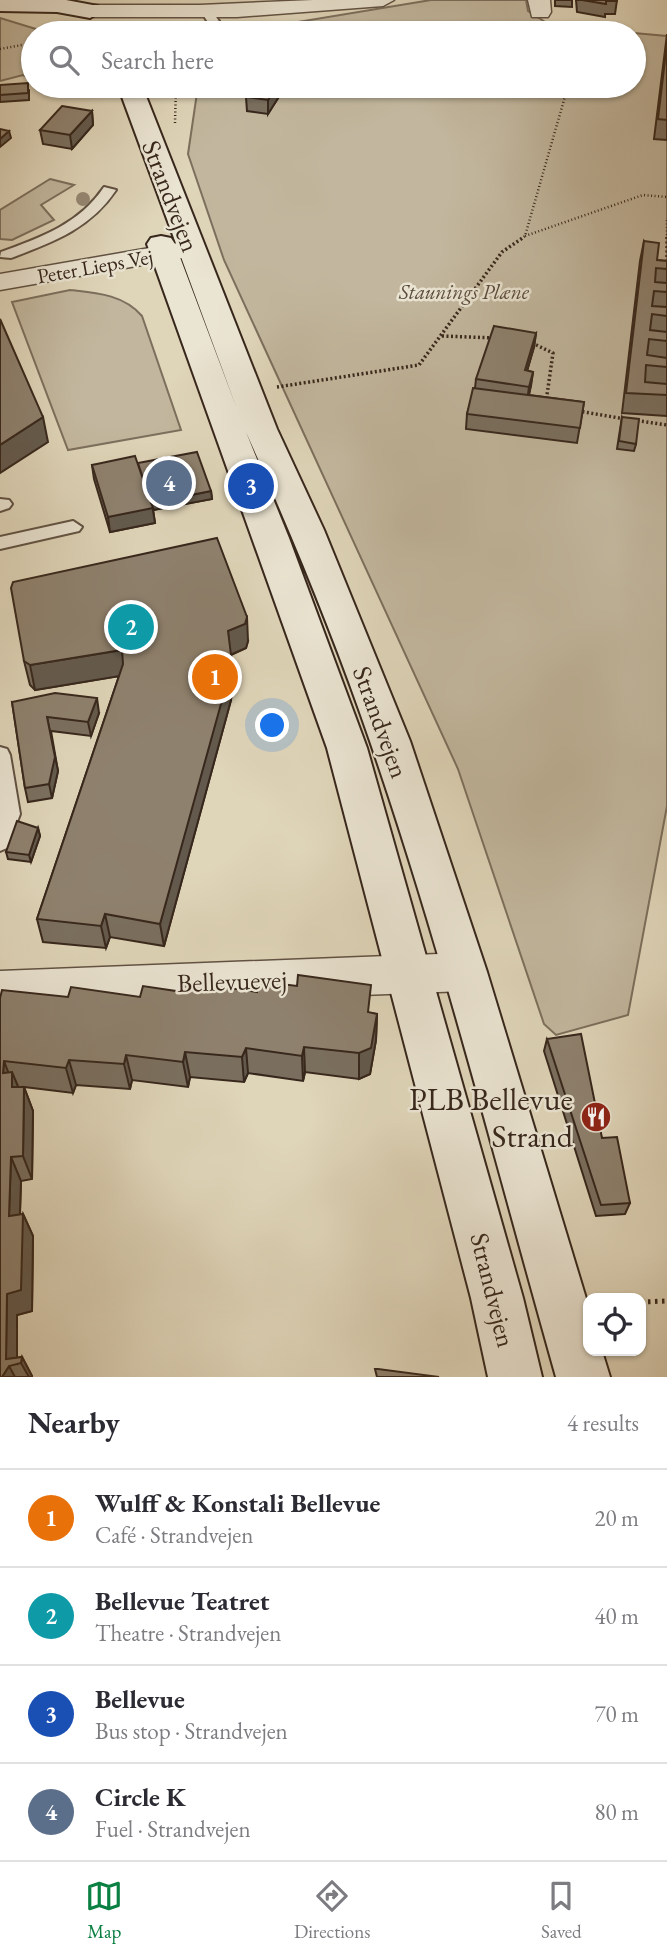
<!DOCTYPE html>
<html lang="en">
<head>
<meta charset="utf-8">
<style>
	body { margin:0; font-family:"EB Garamond",serif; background:#f2f2f3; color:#2b2b33 }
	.controls { position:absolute; right:21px; bottom:21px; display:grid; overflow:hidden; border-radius:14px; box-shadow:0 2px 5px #0004 }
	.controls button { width:63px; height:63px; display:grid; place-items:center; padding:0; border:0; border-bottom:2px solid #e1e1e2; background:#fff; color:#2b2b33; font:35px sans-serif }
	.you { position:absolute; left:273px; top:726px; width:24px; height:24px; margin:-18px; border:5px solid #fff; border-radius:50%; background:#1a73e8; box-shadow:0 0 0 10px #1a73e833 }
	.badge { display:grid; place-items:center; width:46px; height:46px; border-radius:50%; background:#0b8043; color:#fff; font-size:23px; font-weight:700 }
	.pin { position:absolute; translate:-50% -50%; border:4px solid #fff; box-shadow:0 2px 7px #0006 }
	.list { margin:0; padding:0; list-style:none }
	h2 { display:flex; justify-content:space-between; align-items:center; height:91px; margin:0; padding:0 28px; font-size:30px }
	h2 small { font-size:23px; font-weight:400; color:#7c7c81 }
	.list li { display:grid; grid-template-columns:46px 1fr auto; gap:21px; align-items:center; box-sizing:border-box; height:98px; padding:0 28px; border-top:2px solid #e1e1e2 }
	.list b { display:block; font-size:26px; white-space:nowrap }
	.list p { margin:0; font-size:23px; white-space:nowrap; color:#7c7c81 }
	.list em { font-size:23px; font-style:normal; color:#7c7c81 }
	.icon { flex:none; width:38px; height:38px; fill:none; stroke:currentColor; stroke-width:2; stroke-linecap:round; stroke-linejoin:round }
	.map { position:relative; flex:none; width:667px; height:1377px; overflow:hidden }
	.search { position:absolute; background:#fff; box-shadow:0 2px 5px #0004; left:21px; right:21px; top:21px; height:77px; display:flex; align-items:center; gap:18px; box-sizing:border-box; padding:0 24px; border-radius:38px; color:#7c7c81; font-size:26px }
	.sheet { height:483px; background:#fff }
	nav { display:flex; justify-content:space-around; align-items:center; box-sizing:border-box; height:98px; border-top:2px solid #e1e1e2; background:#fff; font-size:19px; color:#7c7c81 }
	nav a { display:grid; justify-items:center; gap:4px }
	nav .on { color:#0b8043 }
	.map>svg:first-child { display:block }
	.green { fill:#c2b79e; stroke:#7c6f5d; stroke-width:2 }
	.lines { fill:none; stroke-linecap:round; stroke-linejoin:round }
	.lane-casing { stroke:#615243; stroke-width:4 }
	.street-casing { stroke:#615243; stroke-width:3 }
	.secondary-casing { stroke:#37271c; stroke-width:4 }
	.path-far2 { stroke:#37271c; stroke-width:2.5; stroke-dasharray:1 2.5; stroke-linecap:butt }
	.path-far1 { stroke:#37271c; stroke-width:3.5; stroke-dasharray:2 2.5; stroke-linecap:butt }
	.path { stroke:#37271c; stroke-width:5; stroke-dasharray:2.5 4.5; stroke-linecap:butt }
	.lane { fill:#eae4d2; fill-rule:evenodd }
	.street { fill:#eae4d2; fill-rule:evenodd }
	.secondary { fill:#eae4d2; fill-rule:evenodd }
	.tree { fill:#968974 }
	.wall { fill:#7a6f5f; stroke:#37271c; stroke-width:2 }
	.shaded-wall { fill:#635a4d; stroke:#37271c; stroke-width:2 }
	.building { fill:#8e816e; stroke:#37271c; stroke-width:2 }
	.labels { text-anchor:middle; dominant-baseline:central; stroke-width:5; stroke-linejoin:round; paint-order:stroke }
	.far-street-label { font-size:21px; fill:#37271c; stroke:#eae4d2 }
	.far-park-label { font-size:21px; font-style:italic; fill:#5a4b3c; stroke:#eae4d2 }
	.street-label { font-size:26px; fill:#37271c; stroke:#eae4d2 }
	.near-poi-label { font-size:32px; fill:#37271c; stroke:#eae4d2; text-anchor:end }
</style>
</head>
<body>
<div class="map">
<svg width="667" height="1377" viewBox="0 0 667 1377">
	<rect width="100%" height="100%" fill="#dfd5b9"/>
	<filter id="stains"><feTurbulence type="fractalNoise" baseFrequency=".00286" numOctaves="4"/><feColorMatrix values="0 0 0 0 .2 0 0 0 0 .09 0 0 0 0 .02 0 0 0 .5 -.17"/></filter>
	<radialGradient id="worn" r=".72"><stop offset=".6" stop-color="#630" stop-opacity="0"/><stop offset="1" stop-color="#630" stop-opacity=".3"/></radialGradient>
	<path class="green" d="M 431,0 L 526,0 L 528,11 L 553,27 L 633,33 L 232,33 Z
		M 0,18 L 49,33 L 33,33 L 33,80 L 23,75 L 0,81 Z
		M 634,33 L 667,36 L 667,806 L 628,1015 L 556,1035 L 544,1024 L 458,769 L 224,260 L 188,154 L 198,86 L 634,86 Z
		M 50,179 L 74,185 L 41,205 L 54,220 L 12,240 L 0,239 L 0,210 Z
		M 70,290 C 98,293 124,295 142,316 L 181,430 L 68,450 L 12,302 Z"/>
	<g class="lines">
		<g class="lane-casing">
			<path id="lane" d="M 204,11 L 212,11 L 227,33 L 215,33 L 202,13 Z
				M 104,187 L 116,190 C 90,229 53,242 11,258 L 0,257 L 1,252 C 42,237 79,224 104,187 Z
				M 0,499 L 9,500 L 12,504 L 9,508 L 0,511 Z
				M 73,521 L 82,527 L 79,531 L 0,549 L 0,537 Z
				M 0,747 L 7,749 L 10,755 L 20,814 L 7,848 L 0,851 Z"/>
		</g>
		<g class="street-casing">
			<path id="street" d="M 313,0 L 394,0 L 383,6 L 237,17 L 90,17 L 79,11 L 90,5 L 200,5 Z
				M 528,0 L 550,0 L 551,12 L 548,17 L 532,17 Z
				M 190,241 L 199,243 L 203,249 L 199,255 L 0,290 L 0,274 Z
				M 464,953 L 479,958 L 486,972 L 479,986 L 464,991 L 0,1009 L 0,971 Z"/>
		</g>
		<g class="secondary-casing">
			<path id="secondary" d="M 0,0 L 66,0 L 98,6 L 101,11 L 90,18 L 57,12 L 0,11 Z
				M 118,86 L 142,86 L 277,429 L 324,530 L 410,741 L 487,972 L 588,1305 L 588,1351 L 602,1351 L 610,1377 L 556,1377 C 496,1165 442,950 370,741 C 334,636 291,533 246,432 L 289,538 L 367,748 L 523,1298 L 542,1377 L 488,1377 L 471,1298 L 327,748 L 147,244 L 151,238 L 161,236 L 171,238 L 175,244 L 237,409 Z"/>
		</g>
		<path class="path-far2" d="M 558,25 L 570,33
			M 0,49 L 33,43
			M 175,123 L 176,86
			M 667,220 L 667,239
			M 525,236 L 643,195 L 667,197
			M 521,239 L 525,236 L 568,86"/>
		<path class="path-far1" d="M 667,237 L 667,260
			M 442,336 L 495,338
			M 532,343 L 553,353 L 546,402
			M 277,387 L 419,365 L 502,252 L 524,237
			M 578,411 L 625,419
			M 633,420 L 667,425"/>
		<path class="path" d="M 641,1302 L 667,1301"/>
		<use href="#lane" class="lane"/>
		<use href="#street" class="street"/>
		<use href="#secondary" class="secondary"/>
	</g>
	<circle class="tree" cx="83" cy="199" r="7"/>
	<path class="wall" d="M 555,0 L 572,0 L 572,7 L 555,6 Z
		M 576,0 L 617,0 L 615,14 L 605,14 L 605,17 L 577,12 Z
		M 667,34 L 667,140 L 654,139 Z
		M 0,85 L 29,90 L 29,100 L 0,102 Z
		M 254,86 L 280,86 L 280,95 L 268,114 L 247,111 L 246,97 Z
		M 92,111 L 93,125 L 72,149 L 43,144 L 40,130 Z
		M 644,241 L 657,260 L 667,261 L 667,416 L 622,413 L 640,261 Z
		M 536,333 L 534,347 L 527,371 L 533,372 L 529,395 L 584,402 L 577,443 L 466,429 L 467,414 L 475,388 L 476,379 Z
		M 622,417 L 636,444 L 634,451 L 617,449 Z
		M 138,463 L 211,491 L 212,499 L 153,510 L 155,523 L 110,532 L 94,479 L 92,465 Z
		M 248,641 L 246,648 L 231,655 L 233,680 L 231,700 L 164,946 L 110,937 L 106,948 L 43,942 L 37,919 L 119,676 L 35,690 L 30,685 L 24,661 Z
		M 12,702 L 99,713 L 91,736 L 51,731 L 58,771 L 52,798 L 28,802 L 25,788 Z
		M 38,828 L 40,836 L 31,862 L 8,859 L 6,852 Z
		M 183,992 L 377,1014 L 376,1040 L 370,1074 L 359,1079 L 305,1072 L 303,1081 L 248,1073 L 244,1082 L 190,1077 L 188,1087 L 132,1080 L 130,1089 L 76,1085 L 73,1093 L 24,1087 L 33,1111 L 32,1179 L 21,1181 L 20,1215 L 23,1214 L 33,1236 L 32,1311 L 17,1315 L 17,1358 L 22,1357 L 32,1376 L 32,1377 L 0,1377 L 0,998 L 140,997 Z
		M 547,1039 L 602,1138 L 630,1203 L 625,1214 L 596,1216 L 544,1051 Z"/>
	<path class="shaded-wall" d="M 277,86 L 280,86 L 280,95 L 268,114 L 268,100 Z
		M 92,111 L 93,125 L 72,149 L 70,135 Z
		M 9,131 L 11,138 L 0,147 L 0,139 Z
		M 536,333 L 534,347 L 523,385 L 525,370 Z
		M 533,372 L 531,386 L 527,402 L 529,387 Z
		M 43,417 L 48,442 L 0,473 L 0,445 Z
		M 211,491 L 212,499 L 153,510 L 155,523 L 110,532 L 108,517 L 150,503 Z
		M 247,617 L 248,641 L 246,648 L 230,655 L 228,631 Z
		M 122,650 L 126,675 L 35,690 L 30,665 Z
		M 231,655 L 233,680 L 231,700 L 164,946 L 160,924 Z
		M 97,698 L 99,713 L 91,736 L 88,722 Z
		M 47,717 L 58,771 L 52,798 L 49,784 Z
		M 38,828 L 40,836 L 31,862 L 29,855 Z
		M 105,914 L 110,937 L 106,948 L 101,926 Z
		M 377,1014 L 376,1040 L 370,1074 L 359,1079 L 359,1053 Z
		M 304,1047 L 305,1072 L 303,1081 L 302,1056 Z
		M 246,1048 L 248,1073 L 244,1082 L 242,1057 Z
		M 185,1052 L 190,1077 L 188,1087 L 183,1062 Z
		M 126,1055 L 132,1080 L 130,1089 L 124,1064 Z
		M 69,1060 L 76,1085 L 73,1093 L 66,1068 Z
		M 4,1061 L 12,1082 L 12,1072 L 22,1096 L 21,1111 L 3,1073 Z
		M 24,1087 L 33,1111 L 32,1179 L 23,1156 Z
		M 11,1157 L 21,1181 L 19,1238 L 9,1216 Z
		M 23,1214 L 33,1236 L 32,1311 L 17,1315 L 17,1364 L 6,1359 L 7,1294 Z
		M 22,1357 L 32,1376 L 32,1377 L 29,1377 L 21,1363 Z
		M 9,1366 L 15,1377 L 2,1377 Z"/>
	<path class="building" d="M 582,0 L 617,0 L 617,1 L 606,1 L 606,4 Z
		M 667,43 L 667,120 L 658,119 Z
		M 28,83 L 28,93 L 0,95 L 0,85 Z
		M 254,86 L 277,86 L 268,100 L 246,97 Z
		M 62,106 L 92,111 L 70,135 L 40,130 Z
		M 0,129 L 9,131 L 0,139 Z
		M 644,241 L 659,243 L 657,260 L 667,261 L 667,269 L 656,268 L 655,282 L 667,283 L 667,292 L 654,291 L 652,306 L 667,307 L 667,316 L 652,314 L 650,330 L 667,332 L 667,341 L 649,339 L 647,355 L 667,358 L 667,367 L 646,365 L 645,382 L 667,384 L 667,395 L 626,393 Z
		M 0,319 L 43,417 L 0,445 Z
		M 494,326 L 536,333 L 525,370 L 533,372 L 529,387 L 476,379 Z
		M 473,388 L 584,402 L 580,428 L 467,414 Z
		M 622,417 L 639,419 L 636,444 L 619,441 Z
		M 197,452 L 211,491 L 151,503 L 138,463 Z
		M 135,456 L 153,508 L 108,517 L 92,465 Z
		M 217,538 L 247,617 L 245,624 L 228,631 L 231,655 L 229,675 L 160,924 L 105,914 L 101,926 L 37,919 L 123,664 L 122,650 L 30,665 L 24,661 L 11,588 L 13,582 Z
		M 55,693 L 97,698 L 88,722 L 47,717 L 55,757 L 49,784 L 25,788 L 12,702 Z
		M 17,821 L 38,828 L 29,855 L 6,852 Z
		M 298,975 L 371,985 L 368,1012 L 377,1014 L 371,1048 L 359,1053 L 304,1047 L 302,1056 L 246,1048 L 242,1057 L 185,1052 L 183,1062 L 126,1055 L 124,1064 L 69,1060 L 66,1068 L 4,1061 L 3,1073 L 12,1072 L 12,1087 L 24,1087 L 23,1156 L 11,1157 L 9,1216 L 23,1214 L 21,1290 L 7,1294 L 6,1359 L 22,1357 L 21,1363 L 9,1366 L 2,1377 L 0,1377 L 0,998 L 2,990 L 68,997 L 71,987 L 140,997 L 143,986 L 183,992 L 185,982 L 257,992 L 256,981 L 297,986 Z
		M 581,1034 L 602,1138 L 617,1137 L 630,1203 L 601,1205 L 547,1039 Z
		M 375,1369 L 378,1369 L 439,1377 L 377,1377 Z"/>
	<defs>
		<g id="restaurant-disc" transform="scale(1.575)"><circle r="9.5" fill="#8f2418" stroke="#eae4d2"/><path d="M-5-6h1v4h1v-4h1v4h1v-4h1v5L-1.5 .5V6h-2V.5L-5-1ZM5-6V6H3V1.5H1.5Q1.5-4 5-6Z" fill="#fff"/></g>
	</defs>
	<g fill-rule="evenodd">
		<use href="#restaurant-disc" x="596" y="1117"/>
	</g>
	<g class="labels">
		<g class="far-street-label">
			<text transform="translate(95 266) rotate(-10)">Peter Lieps Vej</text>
		</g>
		<g class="far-park-label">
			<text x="464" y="291">Staunings Plæne</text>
		</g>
		<g class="street-label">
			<text transform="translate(171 196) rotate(69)">Strandvejen</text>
			<text transform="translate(381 722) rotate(70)">Strandvejen</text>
			<text transform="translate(232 981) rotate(-2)">Bellevuevej</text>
			<text transform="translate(493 1290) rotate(76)">Strandvejen</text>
		</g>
		<g class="near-poi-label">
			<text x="573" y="1099">PLB Bellevue<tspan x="573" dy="37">Strand</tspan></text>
		</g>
	</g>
	<rect width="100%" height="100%" filter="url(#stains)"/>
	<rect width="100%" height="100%" fill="url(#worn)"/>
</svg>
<div class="controls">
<button><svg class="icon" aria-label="locate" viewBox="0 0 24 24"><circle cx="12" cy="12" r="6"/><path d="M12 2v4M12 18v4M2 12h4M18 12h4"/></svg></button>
</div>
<div class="you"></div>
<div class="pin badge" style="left:215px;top:677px;background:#e8710a">1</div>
<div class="pin badge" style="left:131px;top:627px;background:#0f9aa8">2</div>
<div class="pin badge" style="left:251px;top:486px;background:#1a4fb4">3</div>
<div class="pin badge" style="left:169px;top:483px;background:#5c6f8a">4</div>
<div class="search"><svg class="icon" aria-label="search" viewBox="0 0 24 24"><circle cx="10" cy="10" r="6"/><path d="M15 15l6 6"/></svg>Search here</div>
</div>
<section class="sheet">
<h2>Nearby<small>4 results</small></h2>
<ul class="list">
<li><span class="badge" style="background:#e8710a">1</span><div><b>Wulff &amp; Konstali Bellevue</b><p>Café · Strandvejen</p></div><em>20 m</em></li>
<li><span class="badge" style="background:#0f9aa8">2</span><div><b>Bellevue Teatret</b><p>Theatre · Strandvejen</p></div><em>40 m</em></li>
<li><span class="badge" style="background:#1a4fb4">3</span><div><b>Bellevue</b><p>Bus stop · Strandvejen</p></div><em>70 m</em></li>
<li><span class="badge" style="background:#5c6f8a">4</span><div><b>Circle K</b><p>Fuel · Strandvejen</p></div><em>80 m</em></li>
</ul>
</section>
<nav>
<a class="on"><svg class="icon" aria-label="map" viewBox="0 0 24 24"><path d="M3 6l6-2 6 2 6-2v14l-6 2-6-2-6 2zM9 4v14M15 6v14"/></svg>Map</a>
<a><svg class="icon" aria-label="directions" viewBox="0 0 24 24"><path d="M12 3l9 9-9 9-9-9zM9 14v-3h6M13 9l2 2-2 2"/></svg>Directions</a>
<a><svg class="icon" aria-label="saved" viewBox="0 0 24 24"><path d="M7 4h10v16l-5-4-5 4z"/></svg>Saved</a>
</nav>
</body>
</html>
